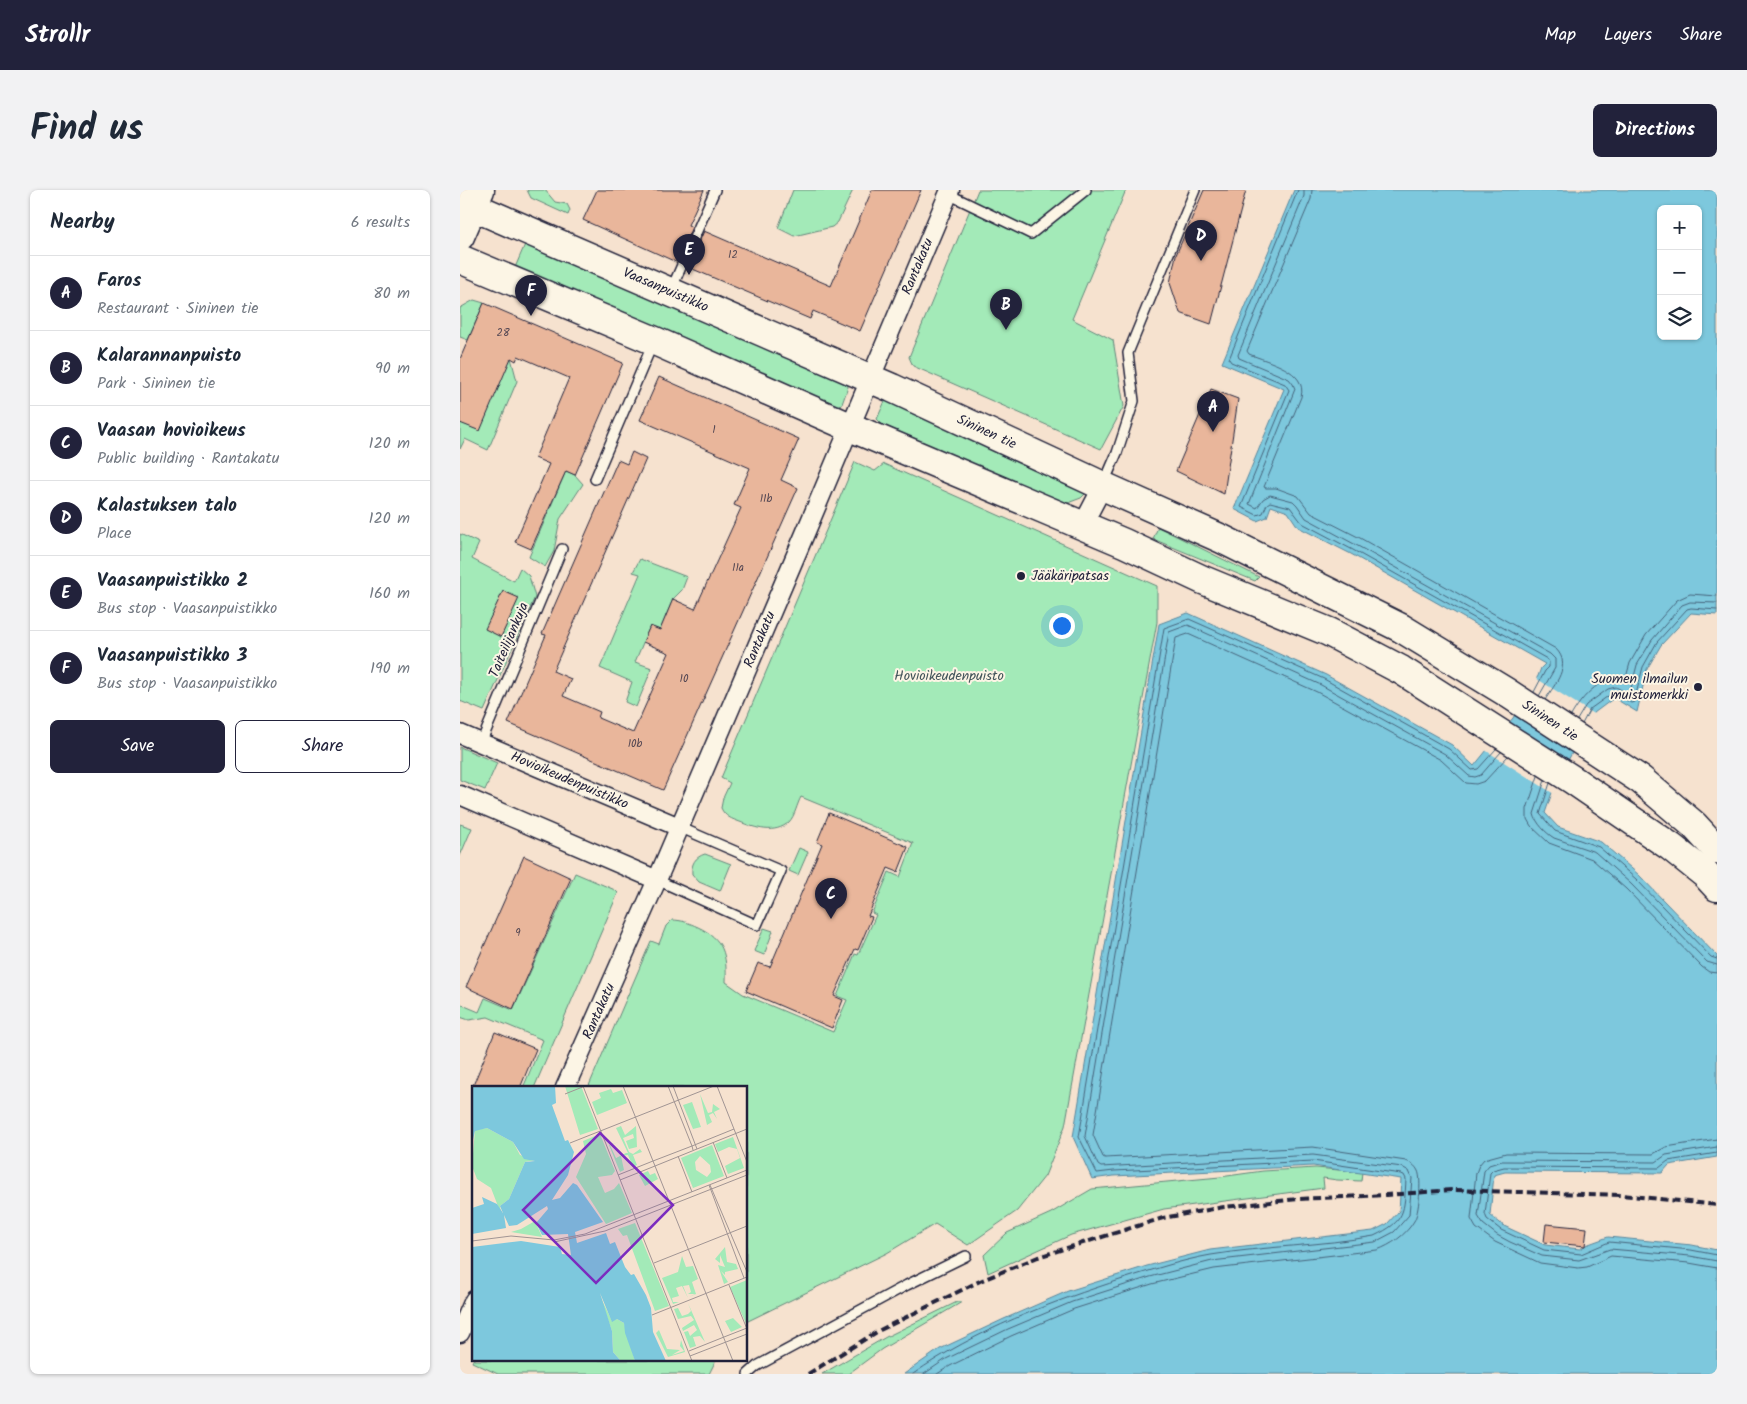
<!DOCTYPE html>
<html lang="en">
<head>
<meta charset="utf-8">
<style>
	body { margin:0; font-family:Kalam,sans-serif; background:#f2f2f3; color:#1f2937 }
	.controls { position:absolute; right:15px; top:15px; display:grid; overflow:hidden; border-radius:8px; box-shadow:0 1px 4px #0004 }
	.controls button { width:45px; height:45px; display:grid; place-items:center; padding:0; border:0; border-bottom:1px solid #e0e1e3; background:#fff; color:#1f2937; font:25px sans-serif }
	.you { position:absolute; left:601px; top:435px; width:18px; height:18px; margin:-12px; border:4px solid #fff; border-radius:50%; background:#1a73e8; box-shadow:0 0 0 8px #1a73e833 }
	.badge { display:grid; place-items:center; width:32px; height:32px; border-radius:50%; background:#22223b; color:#fff; font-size:16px; font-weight:700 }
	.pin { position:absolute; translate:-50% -41px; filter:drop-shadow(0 1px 2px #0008) }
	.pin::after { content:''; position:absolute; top:26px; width:18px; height:15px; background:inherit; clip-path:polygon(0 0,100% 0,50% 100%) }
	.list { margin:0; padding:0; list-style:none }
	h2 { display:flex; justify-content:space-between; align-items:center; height:65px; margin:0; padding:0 20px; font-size:21px }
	h2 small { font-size:16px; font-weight:400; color:#747a83 }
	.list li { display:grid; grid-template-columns:32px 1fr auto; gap:15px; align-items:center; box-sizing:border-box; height:75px; padding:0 20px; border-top:1px solid #e0e1e3 }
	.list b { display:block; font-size:19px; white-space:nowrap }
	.list p { margin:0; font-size:16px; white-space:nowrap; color:#747a83 }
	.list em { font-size:16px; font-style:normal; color:#747a83 }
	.actions { display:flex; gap:10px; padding:15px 20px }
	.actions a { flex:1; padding:11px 0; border:1px solid #22223b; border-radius:8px; text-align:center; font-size:18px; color:#22223b }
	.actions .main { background:#22223b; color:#fff }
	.icon { flex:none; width:28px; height:28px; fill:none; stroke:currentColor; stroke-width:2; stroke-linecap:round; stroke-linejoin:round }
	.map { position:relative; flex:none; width:1257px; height:1184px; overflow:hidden; border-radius:8px }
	header { display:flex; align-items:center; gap:30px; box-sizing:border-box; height:70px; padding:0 25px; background:#22223b; color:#fff }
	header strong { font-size:24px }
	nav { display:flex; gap:28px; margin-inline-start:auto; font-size:18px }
	.intro { display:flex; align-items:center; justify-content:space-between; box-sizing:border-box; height:120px; padding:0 30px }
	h1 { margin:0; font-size:35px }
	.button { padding:12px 22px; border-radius:8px; background:#22223b; color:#fff; font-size:18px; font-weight:700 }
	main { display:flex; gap:30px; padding:0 30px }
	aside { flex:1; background:#fff; border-radius:8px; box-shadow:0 1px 4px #0004 }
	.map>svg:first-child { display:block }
	.green { fill:#a3eab8; stroke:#62867a }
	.water { fill:#7dc8dd; stroke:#59869c; fill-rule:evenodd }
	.pier { fill:#f6e2cf }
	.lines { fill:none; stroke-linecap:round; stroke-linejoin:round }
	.shore { stroke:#46647c; stroke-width:1 }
	.building { fill:#e9b69b; stroke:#22223b }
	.service-casing { stroke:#22223b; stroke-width:12 }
	.minor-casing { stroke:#22223b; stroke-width:21 }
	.primary-casing { stroke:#22223b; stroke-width:31 }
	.service { stroke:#fcf5e5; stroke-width:9 }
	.minor { stroke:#fcf5e5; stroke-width:18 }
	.primary { stroke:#fcf5e5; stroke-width:28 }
	.rail { stroke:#22223b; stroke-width:4; stroke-dasharray:8 4; stroke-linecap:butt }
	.poi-dot { fill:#22223b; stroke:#fcf5e5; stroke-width:2 }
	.labels { text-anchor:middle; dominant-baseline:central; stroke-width:4; stroke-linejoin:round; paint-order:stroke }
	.number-label { font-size:11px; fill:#544753 }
	.street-label { font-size:14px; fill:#22223b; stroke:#fcf5e5 }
	.poi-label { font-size:14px; fill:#22223b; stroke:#fcf5e5; text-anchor:start }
	.park-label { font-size:14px; fill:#42545a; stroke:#fcf5e5 }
	.inset-road { fill:none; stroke:#a19594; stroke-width:1 }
	.view { fill:#7b2cbf; fill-opacity:0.15; stroke:#7b2cbf; stroke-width:2.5 }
	.inset-edge { fill:none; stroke:#22223b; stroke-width:2.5 }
</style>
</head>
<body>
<header>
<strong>Strollr</strong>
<nav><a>Map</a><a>Layers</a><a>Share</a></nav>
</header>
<div class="intro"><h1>Find us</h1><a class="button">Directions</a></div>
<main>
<aside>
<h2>Nearby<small>6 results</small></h2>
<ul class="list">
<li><span class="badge">A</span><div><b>Faros</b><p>Restaurant · Sininen tie</p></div><em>80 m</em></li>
<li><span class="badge">B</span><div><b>Kalarannanpuisto</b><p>Park · Sininen tie</p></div><em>90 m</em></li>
<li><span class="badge">C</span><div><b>Vaasan hovioikeus</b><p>Public building · Rantakatu</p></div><em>120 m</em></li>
<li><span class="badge">D</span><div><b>Kalastuksen talo</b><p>Place</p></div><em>120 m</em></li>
<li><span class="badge">E</span><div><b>Vaasanpuistikko 2</b><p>Bus stop · Vaasanpuistikko</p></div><em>160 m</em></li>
<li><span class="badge">F</span><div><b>Vaasanpuistikko 3</b><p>Bus stop · Vaasanpuistikko</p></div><em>190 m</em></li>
</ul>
<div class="actions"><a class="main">Save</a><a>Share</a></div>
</aside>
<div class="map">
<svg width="1257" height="1184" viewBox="0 0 1257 1184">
	<rect width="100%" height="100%" fill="#f6e2cf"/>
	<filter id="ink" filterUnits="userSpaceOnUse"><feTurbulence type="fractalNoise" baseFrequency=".02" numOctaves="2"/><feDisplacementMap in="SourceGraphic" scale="10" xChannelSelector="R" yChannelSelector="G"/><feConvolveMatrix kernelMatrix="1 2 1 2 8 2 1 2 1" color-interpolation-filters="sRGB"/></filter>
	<g filter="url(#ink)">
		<path class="green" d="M 67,0 L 85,0 L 95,12 L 107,14 L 110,20 L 108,25 L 71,8 Z
			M 333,0 L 393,0 L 378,32 L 372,37 L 334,46 L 318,38 Z
			M 518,0 L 666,0 L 612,129 L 653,150 L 664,216 L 641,259 L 453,176 L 449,167 Z
			M 66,52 L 387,190 L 388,197 L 382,214 L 375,216 L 54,80 Z
			M 14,110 L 24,113 L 8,150 L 0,147 L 0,118 Z
			M 51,168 L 57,191 L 28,260 L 5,249 L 0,259 L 0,233 Z
			M 434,210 L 628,301 L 621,308 L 605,314 L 423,235 L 417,229 L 425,211 Z
			M 395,272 L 415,281 L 424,274 L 697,396 L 697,432 L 605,936 L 585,986 L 557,1021 L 508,1055 L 475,1034 L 427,1063 L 286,1132 L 286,898 L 128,898 L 191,751 L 199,754 L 206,736 L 212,730 C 222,730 229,733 238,737 C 264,749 267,765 266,792 L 283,804 L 373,842 L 387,810 L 377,806 L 395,764 L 398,765 L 416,725 L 412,723 L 429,682 L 440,687 L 453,653 L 341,607 C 337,614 335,626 329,632 C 315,645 295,638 280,632 C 272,629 265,627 261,618 L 263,608 L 270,593 L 261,588 Z
			M 106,281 L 115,285 L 123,294 L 100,329 L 94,361 L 85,377 L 69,367 Z
			M 698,337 L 799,387 L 795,391 L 693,349 Z
			M 0,344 L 19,353 L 12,369 L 54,391 L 60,378 L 69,386 L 75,407 L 24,521 L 0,511 Z
			M 180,369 L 227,387 L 222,400 L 213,409 L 200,440 L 190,436 L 175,472 L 192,478 L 176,517 L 165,512 L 172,492 L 140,478 L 180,384 L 173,382 Z
			M 0,557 L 37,573 L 25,600 L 0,590 Z
			M 0,634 L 12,638 L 0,666 Z
			M 339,658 L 348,662 L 338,685 L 329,681 Z
			M 245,664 L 271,674 L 260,701 L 239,692 L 232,684 C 231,674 235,667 245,664 Z
			M 115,683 L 155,700 L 158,703 L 74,898 L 63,898 L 83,850 L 28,827 L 9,830 L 0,827 L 0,814 L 19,822 L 25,808 L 53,820 Z
			M 304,738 L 313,741 L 304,765 L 294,761 Z
			M 856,978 L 902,982 L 901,991 L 877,990 L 863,988 L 864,998 L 704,1019 L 611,1045 L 528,1083 L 524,1065 L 547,1043 L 591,1023 L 632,999 L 760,987 L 803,981 Z
			M 497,1112 L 502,1112 L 422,1159 L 388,1184 L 362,1184 L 426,1147 Z
			M 14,1168 L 14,1170 L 256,1170 L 249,1184 L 38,1184 L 12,1172 Z"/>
		<path class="water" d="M 834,0 L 1257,0 L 1257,425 L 1231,423 L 1201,455 L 1187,479 L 1177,522 L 1154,508 L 1134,523 L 1095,594 L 1085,623 L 1098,637 L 1141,652 L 1179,685 L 1257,766 L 1257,967 L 1209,975 L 1202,983 L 1045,982 L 1034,985 L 1030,1025 L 1044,1036 L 1085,1055 L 1120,1059 L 1126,1055 L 1148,1047 L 1232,1055 L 1257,1060 L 1257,1184 L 444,1184 L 480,1159 L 544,1129 L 608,1101 L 687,1076 L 750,1060 L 913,1041 L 927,1034 L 939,1021 L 941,989 L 853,976 L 654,986 L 632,989 L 613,947 L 699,434 L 728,423 L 866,485 L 992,555 L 1014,576 L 1053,528 L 1078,486 L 1081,478 L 1085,474 L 891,364 L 838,337 L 828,322 L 811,316 L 807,327 L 797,331 L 774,319 L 824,199 L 762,173 ZM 1201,19 L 1238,19 L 1238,146 L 1201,146 Z"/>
		<path class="pier" d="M 1074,487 L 1135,525 L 1116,561 L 1054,521 Z
			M 1048,531 L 1111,571 L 1094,604 L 1025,560 Z"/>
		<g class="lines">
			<path class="shore" d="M 838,0 L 769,169 L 771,172 L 825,194 L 829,200 L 781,317 L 797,325 L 803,323 L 807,314 L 810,312 L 830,317 L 842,333 L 893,360 L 1087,469 L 1089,472 L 1089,477 L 1085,481 L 1074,502
				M 844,0 L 844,6 L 778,165 L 779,168 L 829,189 L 833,194 L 835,199 L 789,314 L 797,318 L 803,309 L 810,305 L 833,311 L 837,315 L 846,328 L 896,355 L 1090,464 L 1095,469 L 1095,478 L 1079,506
				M 852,0 L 851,9 L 787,161 L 789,164 C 808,172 848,180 841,207 L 804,297 L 806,298 L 816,298 L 838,306 L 851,323 L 900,348 L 1096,459 C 1112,475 1095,494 1085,510
				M 1111,526 C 1118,513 1133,494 1149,490 C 1154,489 1160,491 1165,491 L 1170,473 L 1186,445 L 1217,410 L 1230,404 L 1257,406
				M 1117,530 L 1126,515 L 1148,499 L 1156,497 L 1167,503 L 1170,502 L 1177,475 L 1192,450 L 1222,415 L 1230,412 L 1257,413
				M 1122,534 L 1130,519 L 1151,504 L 1156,504 L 1171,513 L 1174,512 L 1183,477 L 1197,452 L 1227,419 L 1231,418 L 1257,420
				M 1078,586 L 1067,619 L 1067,629 L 1071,636 L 1089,653 L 1132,669 L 1166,699 L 1242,777 L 1249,782 L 1257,783
				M 1085,590 L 1074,624 C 1076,633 1086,643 1094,648 L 1135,662 L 1171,694 L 1247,772 L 1257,775
				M 1090,593 L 1080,624 L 1095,641 L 1139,657 L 1176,689 L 1251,767 L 1257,769
				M 1257,949 L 1206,957 L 1193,964 L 1046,963 L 1024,969 L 1019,975 L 1016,983 L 1011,1029 L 1016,1038 L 1035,1052 L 1080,1073 L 1118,1078 L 1127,1077 L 1151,1066 L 1229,1073 L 1257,1078
				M 1257,957 L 1206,965 L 1196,972 L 1042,971 L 1029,975 L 1024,981 L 1018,1026 L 1023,1034 L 1037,1045 L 1050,1052 L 1082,1066 L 1119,1070 L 1150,1059 L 1230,1066 L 1257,1071
				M 1257,963 L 1208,971 L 1199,978 L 1044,977 L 1033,980 L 1030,983 L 1025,1024 L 1027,1029 L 1041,1040 L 1084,1060 L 1121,1064 L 1149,1052 L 1231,1060 L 1257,1065
				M 453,1184 C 516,1140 591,1112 663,1089 C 692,1080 722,1070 751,1065 C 805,1056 860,1056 914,1046 C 946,1031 944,1022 946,989 L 944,985 L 941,984 L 853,971 L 654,981 L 637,983 L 619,947 L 704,438 L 729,429 L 864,489 L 989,559 L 1012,580 L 1018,579 L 1036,559
				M 464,1184 L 486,1169 L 548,1139 L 612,1112 L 690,1087 L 752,1071 L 915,1052 L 934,1042 L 949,1025 L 952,988 L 949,981 L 942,977 L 853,965 L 641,977 L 638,975 L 625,946 L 709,442 L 728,435 L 861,495 L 985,564 L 1009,586 L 1015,587 L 1021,585 L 1041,562
				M 477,1184 L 490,1176 L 551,1146 L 614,1119 L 692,1094 L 754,1079 L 917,1060 C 931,1055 946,1045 954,1031 C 959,1024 962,989 958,981 C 955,975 951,973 946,971 L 853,957 L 645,968 L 643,967 L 633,945 L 716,448 L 728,444 L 857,502 L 981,570 L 1006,593 L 1016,594 L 1025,591 L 1048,566"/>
		</g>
		<path class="building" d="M 137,0 L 244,0 L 228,35 L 232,37 L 216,72 L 123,30 Z
			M 412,0 L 461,0 L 400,141 L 353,121 L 350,129 L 228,77 L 244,41 L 371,96 Z
			M 744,0 L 786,0 L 751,134 L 720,123 L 710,93 L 716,65 Z
			M 24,113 L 163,173 L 115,285 L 106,281 L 71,359 L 55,352 L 89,274 L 75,268 L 109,188 L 58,166 L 56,171 L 51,168 L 20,241 L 0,233 L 0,169 Z
			M 199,187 L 339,249 L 321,290 L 338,298 L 203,600 L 48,533 L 86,445 L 82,444 L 158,270 L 167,274 L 172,262 L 186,269 L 93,481 L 111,489 L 103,506 L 140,522 L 138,528 L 173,543 L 209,463 L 183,452 L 190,436 L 200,440 L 213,409 L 235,419 L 281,318 L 274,315 L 290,278 L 180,230 Z
			M 751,199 L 778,209 L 764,304 L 716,281 Z
			M 43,401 L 59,408 L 41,447 L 25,439 Z
			M 369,623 L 448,657 L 438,682 L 428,678 L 408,726 L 412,727 L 398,760 L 395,759 L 374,806 L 383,810 L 372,838 L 286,801 L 298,773 L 310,777 L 362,654 L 357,652 Z
			M 64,666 L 111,688 L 53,819 L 6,797 Z
			M 35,842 L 76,859 L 60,898 L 12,898 Z
			M 1086,1034 L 1127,1038 L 1125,1056 L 1084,1052 Z"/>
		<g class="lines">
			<g class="service-casing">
				<path id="service" d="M 488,4 L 571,44 L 626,0
					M 211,100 L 255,0
					M 135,289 L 193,153
					M 644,293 L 657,263 L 674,211 L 668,163 L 735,0
					M 21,553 L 102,359
					M 197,690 L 297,735 L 321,681 L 219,637
					M 288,1184 L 297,1176 L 447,1095 L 506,1066"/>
			</g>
			<g class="minor-casing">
				<g id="minor">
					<path d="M 622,336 L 643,296"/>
					<path id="s1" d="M 0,544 L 219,637"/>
					<path d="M 0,605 L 197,690"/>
					<path id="s2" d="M 105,898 L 197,690 L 344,346 L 490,0"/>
					<path d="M 0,1143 L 14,1110"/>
				</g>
			</g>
			<g class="primary-casing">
				<g id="primary">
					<path id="s3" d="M 0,11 L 432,198 L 643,296 L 762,349 L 941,438 L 1046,502 L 1181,590 L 1234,635 L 1257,660"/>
					<path d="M 0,46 L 20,0"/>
					<path d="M 0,69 L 195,151 L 390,237 L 664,353 L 743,390 L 869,442 L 941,480 L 1113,590 L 1211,657 L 1246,685 L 1257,697"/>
				</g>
			</g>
			<use href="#service" class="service"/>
			<use href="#minor" class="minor"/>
			<use href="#primary" class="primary"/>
			<path class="rail" d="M 348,1184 L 420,1140 L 520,1091 L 578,1067 L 703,1028 L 764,1017 L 838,1009 L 926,1005 L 992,1000 L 1162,1005 L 1257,1015"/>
		</g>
	</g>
	<g class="poi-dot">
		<circle cx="561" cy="386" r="5"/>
		<circle cx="1238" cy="497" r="5"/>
	</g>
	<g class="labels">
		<g class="number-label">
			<text x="273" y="65">12</text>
			<text x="43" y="143">28</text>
			<text x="254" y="240">1</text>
			<text x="306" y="309">11b</text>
			<text x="278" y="378">11a</text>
			<text x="224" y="489">10</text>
			<text x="175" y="554">10b</text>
			<text x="58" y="743">9</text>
		</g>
		<g class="street-label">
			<text stroke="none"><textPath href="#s2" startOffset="894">Rantakatu</textPath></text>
			<text stroke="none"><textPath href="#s3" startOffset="224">Vaasanpuistikko</textPath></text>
			<text stroke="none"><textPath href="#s3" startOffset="575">Sininen tie</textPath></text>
			<text transform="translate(49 450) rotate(-67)">Taiteilijankuja</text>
			<text stroke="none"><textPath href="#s2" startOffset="489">Rantakatu</textPath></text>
			<text stroke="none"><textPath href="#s3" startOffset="1209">Sininen tie</textPath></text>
			<text stroke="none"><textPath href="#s1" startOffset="119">Hovioikeudenpuistikko</textPath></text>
			<text stroke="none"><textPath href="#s2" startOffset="84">Rantakatu</textPath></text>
		</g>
		<g class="poi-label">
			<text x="571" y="386">Jääkäripatsas</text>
			<text x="1228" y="489" text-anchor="end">Suomen ilmailun<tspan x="1228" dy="16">muistomerkki</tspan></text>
		</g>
		<g class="park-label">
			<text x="489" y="486">Hovioikeudenpuisto</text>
		</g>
	</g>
	<g transform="translate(12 896)">
		<rect width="275" height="275" fill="#f6e2cf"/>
		<path d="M 93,0 L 109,0 L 126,43 L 108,49 ZM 139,3 L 141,7 L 150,4 L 155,17 L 125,29 L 120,16 L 129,12 L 127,7 ZM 228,8 L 236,27 L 240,26 L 241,18 L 248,23 L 242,26 L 245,33 L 241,27 L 237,29 L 240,36 L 235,39 ZM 220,16 L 229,41 L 221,43 L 211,19 ZM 149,40 L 153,49 L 164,40 L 165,61 L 157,63 L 154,55 L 162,52 L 161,48 L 151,52 L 157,66 L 161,68 L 168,63 L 170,66 L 161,69 L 165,79 L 161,81 L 156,69 L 149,70 L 152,84 L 148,86 L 137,59 L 147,56 L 138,59 L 144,72 L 154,67 L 156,67 L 144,42 ZM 15,42 L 41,56 L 48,69 L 63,74 L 53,76 L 37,113 L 28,120 L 29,128 L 19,102 L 5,93 L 0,80 L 3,44 ZM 128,48 L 143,85 L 140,89 L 126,91 L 132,105 L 133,107 L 142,103 L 147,97 L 160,127 L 134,138 L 104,91 L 114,68 L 111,55 ZM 261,51 L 272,82 L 256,88 L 253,80 L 268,72 L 265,63 L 257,61 L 246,66 L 243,58 ZM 240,59 L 252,90 L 221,102 L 209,72 ZM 228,70 L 238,79 L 239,86 L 235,91 L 224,84 L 223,76 ZM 176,85 L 178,89 L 183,87 L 186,93 L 173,100 L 167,89 ZM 63,135 L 70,151 L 39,146 L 49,143 ZM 163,137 L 197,220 L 183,225 L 155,149 L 151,150 L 146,143 ZM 253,161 L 255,176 L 264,178 L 266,183 L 253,186 L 253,189 L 249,185 L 256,196 L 252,198 L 246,179 L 253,181 L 248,169 L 248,177 L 243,173 ZM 210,170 L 214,181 L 221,180 L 226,193 L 220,196 L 224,208 L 217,211 L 223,208 L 216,208 L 219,206 L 217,199 L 211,200 L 216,212 L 210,200 L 204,202 L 207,210 L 200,212 L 201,216 L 207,216 L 201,218 L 190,192 L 206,186 ZM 275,194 L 275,240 L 258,201 ZM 127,208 L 140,235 L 145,233 L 152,237 L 163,275 L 148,274 L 141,266 L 140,245 ZM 216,217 L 233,256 L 228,250 L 221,251 L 224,260 L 218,262 L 212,246 L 216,245 L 218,250 L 225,244 L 222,239 L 211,245 L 210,242 L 222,234 L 219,230 L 206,233 L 202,223 L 206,222 L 210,230 L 216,228 L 219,225 ZM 261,232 L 270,241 L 259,246 L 253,235 ZM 187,244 L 195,263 L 208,264 L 200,269 L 212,265 L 208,260 L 209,254 L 213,266 L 196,271 L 184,247 Z" fill="#a3eab8" fill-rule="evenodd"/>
		<path d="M 0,0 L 83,0 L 84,17 L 80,19 L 93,55 L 96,54 L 102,66 L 96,89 L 80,114 L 88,112 L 101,97 L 105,99 L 131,136 L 103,146 L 105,157 L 134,147 L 138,158 L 143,156 L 153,181 L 159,189 L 162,188 L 174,209 L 179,222 L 181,246 L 194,275 L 163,275 L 153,247 L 152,237 L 145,233 L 140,236 L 128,207 L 140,245 L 141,266 L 148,274 L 159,275 L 0,275 L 0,161 L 49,155 L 88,161 L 90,168 L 99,169 L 96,148 L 70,149 L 64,137 L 76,123 L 75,120 L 45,139 L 37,140 L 32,129 L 34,142 L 0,148 L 0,122 L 12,118 L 10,111 L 25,118 L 31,127 L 28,120 L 37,113 L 53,76 L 63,75 L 52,73 L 41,56 L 15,42 L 3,45 L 0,58 Z" fill="#7dc8dd"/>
		<path class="inset-road" d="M 111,0 L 220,275M 196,0 L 220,60 L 181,75 L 261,275M 245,0 L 275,76M 93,8 L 113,0M 241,56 L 255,92M 98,57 L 242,0M 225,63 L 275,43M 221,64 L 220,60 L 262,43M 206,70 L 220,106M 183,80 L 225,63 L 201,0M 146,89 L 181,75 L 151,0M 148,94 L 183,80M 237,99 L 272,192M 238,99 L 275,186M 0,155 L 39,150 L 82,154 L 113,148 L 275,84M 82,156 L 133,145 L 275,89M 182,177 L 275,140M 257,199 L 275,243M 180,229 L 275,191M 252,251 L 275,242M 254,256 L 275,248M 217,265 L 252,251M 218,270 L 254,256"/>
		<path class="view" d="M 128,47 L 201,119 L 124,197 L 51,124 Z"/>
		<rect width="275" height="275" class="inset-edge"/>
	</g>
</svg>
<div class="controls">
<button>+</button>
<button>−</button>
<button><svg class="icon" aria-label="layers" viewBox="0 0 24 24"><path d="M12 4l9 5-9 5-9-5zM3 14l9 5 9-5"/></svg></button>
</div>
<div class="you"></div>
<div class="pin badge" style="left:753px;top:242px">A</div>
<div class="pin badge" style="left:546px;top:140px">B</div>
<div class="pin badge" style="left:371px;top:729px">C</div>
<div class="pin badge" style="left:741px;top:71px">D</div>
<div class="pin badge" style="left:229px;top:85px">E</div>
<div class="pin badge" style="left:71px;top:126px">F</div>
</div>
</main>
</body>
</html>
